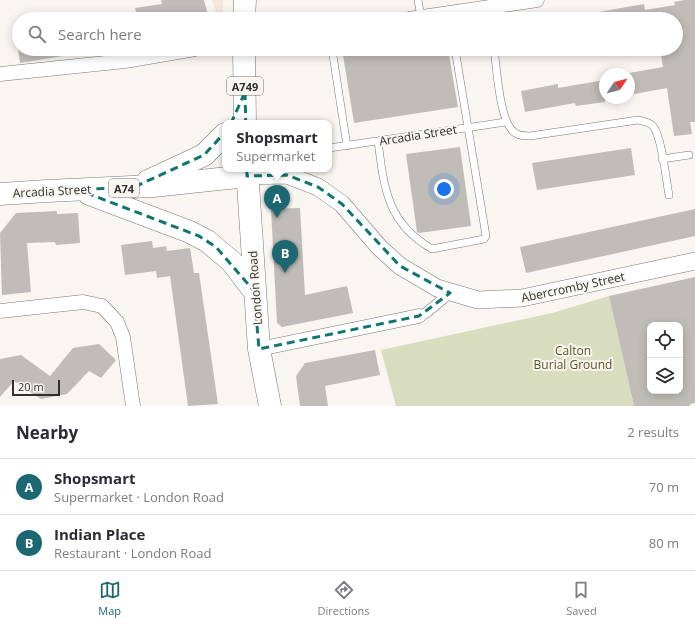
<!DOCTYPE html>
<html lang="en">
<head>
<meta charset="utf-8">
<style>
	body { margin:0; font-family:"Open Sans",sans-serif; background:#f2f2f3; color:#2b2b33 }
	.controls { position:absolute; right:12px; bottom:12px; display:grid; overflow:hidden; border-radius:8px; box-shadow:0 2px 10px #0003 }
	.controls button { width:36px; height:36px; display:grid; place-items:center; padding:0; border:0; border-bottom:1px solid #e1e1e2; background:#fff; color:#2b2b33; font:20px sans-serif }
	.compass { position:absolute; left:599px; top:68px; width:36px; height:36px; border-radius:50%; background:#fff; box-shadow:0 2px 10px #0003; rotate:55deg }
	.scale { position:absolute; left:12px; bottom:10px; width:48px; box-sizing:border-box; padding-left:4px; border:2px solid #31302e; border-top:0; font-size:11px; line-height:14px; white-space:nowrap; color:#31302e; -webkit-text-stroke:3px #f9f5f0; paint-order:stroke }
	.you { position:absolute; left:444px; top:189px; width:14px; height:14px; margin:-10px; border:3px solid #fff; border-radius:50%; background:#1a73e8; box-shadow:0 0 0 6px #1a73e833 }
	.badge { display:grid; place-items:center; width:26px; height:26px; border-radius:50%; background:#1c6772; color:#fff; font-size:13px; font-weight:700 }
	.pin { position:absolute; translate:-50% -33px; filter:drop-shadow(0 1px 2px #0008) }
	.pin::after { content:''; position:absolute; top:21px; width:14px; height:12px; background:inherit; clip-path:polygon(0 0,100% 0,50% 100%) }
	.popup { position:absolute; left:222px; top:120px; width:110px; height:52px; box-sizing:border-box; display:grid; place-content:center; border-radius:8px; background:#fff; filter:drop-shadow(0 1px 3px #0005); font-size:13px; white-space:nowrap; color:#7c7c81 }
	.popup b { font-size:15px; color:#2b2b33 }
	.popup::after { content:''; position:absolute; left:50%; top:100%; margin-left:-8px; border:8px solid transparent; border-top-color:#fff }
	.list { margin:0; padding:0; list-style:none }
	h2 { display:flex; justify-content:space-between; align-items:center; height:52px; margin:0; padding:0 16px; font-size:17px }
	h2 small { font-size:13px; font-weight:400; color:#7c7c81 }
	.list li { display:grid; grid-template-columns:26px 1fr auto; gap:12px; align-items:center; box-sizing:border-box; height:56px; padding:0 16px; border-top:1px solid #e1e1e2 }
	.list b { display:block; font-size:15px; white-space:nowrap }
	.list p { margin:0; font-size:13px; white-space:nowrap; color:#7c7c81 }
	.list em { font-size:13px; font-style:normal; color:#7c7c81 }
	.icon { flex:none; width:22px; height:22px; fill:none; stroke:currentColor; stroke-width:2; stroke-linecap:round; stroke-linejoin:round }
	.map { position:relative; flex:none; width:695px; height:406px; overflow:hidden }
	.search { position:absolute; background:#fff; box-shadow:0 2px 10px #0003; left:12px; right:12px; top:12px; height:44px; display:flex; align-items:center; gap:10px; box-sizing:border-box; padding:0 14px; border-radius:22px; color:#7c7c81; font-size:15px }
	.sheet { height:164px; background:#fff }
	nav { display:flex; justify-content:space-around; align-items:center; box-sizing:border-box; height:56px; border-top:1px solid #e1e1e2; background:#fff; font-size:11px; color:#7c7c81 }
	nav a { display:grid; justify-items:center; gap:2px }
	nav .on { color:#1c6772 }
	.map>svg:first-child { display:block }
	.built { fill:#f3e8de }
	.green { fill:#d9ddc0 }
	.building { fill:#c0bcb7; fill-rule:evenodd }
	.lines { fill:none; stroke-linecap:round; stroke-linejoin:round }
	.service-casing { stroke:#7b7772; stroke-width:8 }
	.pedestrian-casing { stroke:#7b7772; stroke-width:11 }
	.minor-casing { stroke:#7b7772; stroke-width:15 }
	.tertiary-casing { stroke:#7b7772; stroke-width:18 }
	.primary-casing { stroke:#7b7772; stroke-width:23 }
	.service { stroke:#fff; stroke-width:7 }
	.pedestrian { stroke:#fff; stroke-width:10 }
	.minor { stroke:#fff; stroke-width:14 }
	.tertiary { stroke:#fff; stroke-width:17 }
	.primary { stroke:#fff; stroke-width:22 }
	.marked { fill:none; stroke:#0f766e; stroke-width:3; stroke-dasharray:8 5; stroke-linejoin:round }
	.labels { text-anchor:middle; dominant-baseline:central; stroke-width:4; stroke-linejoin:round; paint-order:stroke }
	.shield { fill:#f9f5f0; stroke:#6d6b68; stroke-width:1 }
	.shield-label { font-size:11px; font-weight:bold; fill:#31302e }
	.street-label { font-size:12px; fill:#31302e; stroke:#f9f5f0 }
	.park-label { font-size:12px; fill:#535824; stroke:#f9f5f0 }
</style>
</head>
<body>
<div class="map">
<svg width="695" height="406" viewBox="0 0 695 406">
	<rect width="100%" height="100%" fill="#f9f5f0"/>
	<path class="built" d="M 212,0 L 223,0 L 223,12 L 216,12 Z"/>
	<path class="green" d="M 609,296 L 634,406 L 396,406 L 381,350 L 552,313 Z"/>
	<path class="building" d="M 161,0 L 204,0 L 209,19 L 138,19 L 135,8 L 162,4 Z
		M 685,0 L 695,0 L 695,122 L 690,122 L 692,134 L 674,136 L 667,88 L 629,95 L 629,73 L 663,67 L 660,49 L 676,49 L 676,19 L 599,19 L 599,12 L 644,4 L 645,10 L 675,5 L 674,2 Z
		M 18,49 L 62,49 L 63,56 L 20,63 Z
		M 342,49 L 448,49 L 458,107 L 354,123 Z
		M 605,80 L 605,102 L 576,106 L 575,103 L 525,112 L 521,91 L 558,84 L 558,88 Z
		M 460,147 L 471,226 L 419,233 L 417,232 L 406,154 Z
		M 631,148 L 635,175 L 537,190 L 532,163 Z
		M 300,208 L 305,295 L 347,286 L 353,313 L 282,327 L 277,323 L 271,209 Z
		M 695,209 L 695,236 L 526,273 L 520,247 Z
		M 57,211 L 57,214 L 78,213 L 80,243 L 56,245 L 55,242 L 27,243 L 31,292 L 2,295 L 0,233 L 16,213 Z
		M 152,241 L 153,248 L 166,246 L 167,251 L 190,248 L 194,273 L 199,273 L 218,404 L 188,406 L 170,276 L 157,278 L 156,271 L 125,275 L 121,245 Z
		M 695,277 L 695,403 L 690,404 L 690,406 L 634,406 L 609,296 ZM 650,325 L 680,325 L 680,391 L 650,391 Z
		M 99,344 L 116,360 L 101,378 L 89,371 L 67,394 L 41,399 L 14,381 L 0,397 L 0,359 L 21,355 L 50,376 L 73,348 Z
		M 375,350 L 380,375 L 325,386 L 328,406 L 300,406 L 296,376 L 305,363 Z"/>
	<g class="lines">
		<g class="service-casing">
			<path id="service" d="M 418,0 L 421,17
				M 488,7 L 490,19
				M 332,49 L 347,146
				M 494,49 C 497,68 499,122 515,133 C 520,136 524,136 530,136 L 638,120 C 644,121 649,122 653,126 C 662,137 666,180 669,195
				M 378,141 C 384,188 387,223 432,249 L 484,239 L 486,236 L 455,49
				M 329,148 L 506,122
				M 662,159 L 689,155"/>
		</g>
		<g class="pedestrian-casing">
			<path id="pedestrian" d="M 419,316 L 426,313 L 450,293"/>
		</g>
		<g class="minor-casing">
			<path id="minor" d="M 409,19 L 537,0
				M 0,74 L 125,61 L 195,49
				M 0,311 L 83,302 L 102,306 L 117,322 L 123,337 L 133,406
				M 259,349 L 419,316"/>
		</g>
		<g class="tertiary-casing">
			<path id="tertiary" d="M 247,176 L 287,175 L 318,187 L 342,204 L 380,248 L 400,266 L 437,288 L 478,300 L 522,298 L 695,261"/>
		</g>
		<g class="primary-casing">
			<path id="primary" d="M 244,19 L 245,0
				M 244,49 L 245,123
				M 247,169 L 259,349 L 270,406
				M 148,181 L 204,155 L 225,134
				M 0,194 L 47,191 L 153,186 L 247,176
				M 89,194 L 190,232 L 207,241 L 232,262 L 254,291"/>
		</g>
		<use href="#service" class="service"/>
		<use href="#pedestrian" class="pedestrian"/>
		<use href="#minor" class="minor"/>
		<use href="#tertiary" class="tertiary"/>
		<use href="#primary" class="primary"/>
	</g>
	<path class="marked" d="M 245,92 L 247,176 L 287,175 L 318,187 L 342,204 L 400,266 L 450,293 L 419,316 L 259,349 L 254,291 L 216,247 L 199,236 L 76,189 L 132,188 L 204,155 L 229,128 Z"/>
	<g class="labels">
		<g class="shield">
			<rect x="227" y="77" width="36" height="18" rx="3"/>
			<rect x="109" y="179" width="30" height="18" rx="3"/>
		</g>
		<g class="shield-label">
			<text x="245" y="86">A749</text>
			<text x="124" y="188">A74</text>
		</g>
		<g class="street-label">
			<text transform="translate(418 135) rotate(-9)">Arcadia Street</text>
			<text transform="translate(52 191) rotate(-3)">Arcadia Street</text>
			<text transform="translate(573 287) rotate(-12)">Abercromby Street</text>
			<text transform="translate(255 288) rotate(-94)">London Road</text>
		</g>
		<g class="park-label">
			<text x="573" y="350">Calton<tspan x="573" dy="14">Burial Ground</tspan></text>
		</g>
	</g>
</svg>
<div class="controls">
<button><svg class="icon" aria-label="locate" viewBox="0 0 24 24"><circle cx="12" cy="12" r="6"/><path d="M12 2v4M12 18v4M2 12h4M18 12h4"/></svg></button>
<button><svg class="icon" aria-label="layers" viewBox="0 0 24 24"><path d="M12 4l9 5-9 5-9-5zM3 14l9 5 9-5"/></svg></button>
</div>
<svg class="compass" viewBox="-18 -18 36 36"><path d="M0-13l5 13h-10z" fill="#e53935"/><path d="M0 13l5-13h-10z" fill="#7c7c81"/></svg>
<div class="scale">20 m</div>
<div class="you"></div>
<div class="pin badge" style="left:277px;top:218px">A</div>
<div class="popup"><b>Shopsmart</b>Supermarket</div>
<div class="pin badge" style="left:285px;top:273px">B</div>
<div class="search"><svg class="icon" aria-label="search" viewBox="0 0 24 24"><circle cx="10" cy="10" r="6"/><path d="M15 15l6 6"/></svg>Search here</div>
</div>
<section class="sheet">
<h2>Nearby<small>2 results</small></h2>
<ul class="list">
<li><span class="badge">A</span><div><b>Shopsmart</b><p>Supermarket · London Road</p></div><em>70 m</em></li>
<li><span class="badge">B</span><div><b>Indian Place</b><p>Restaurant · London Road</p></div><em>80 m</em></li>
</ul>
</section>
<nav>
<a class="on"><svg class="icon" aria-label="map" viewBox="0 0 24 24"><path d="M3 6l6-2 6 2 6-2v14l-6 2-6-2-6 2zM9 4v14M15 6v14"/></svg>Map</a>
<a><svg class="icon" aria-label="directions" viewBox="0 0 24 24"><path d="M12 3l9 9-9 9-9-9zM9 14v-3h6M13 9l2 2-2 2"/></svg>Directions</a>
<a><svg class="icon" aria-label="saved" viewBox="0 0 24 24"><path d="M7 4h10v16l-5-4-5 4z"/></svg>Saved</a>
</nav>
</body>
</html>
